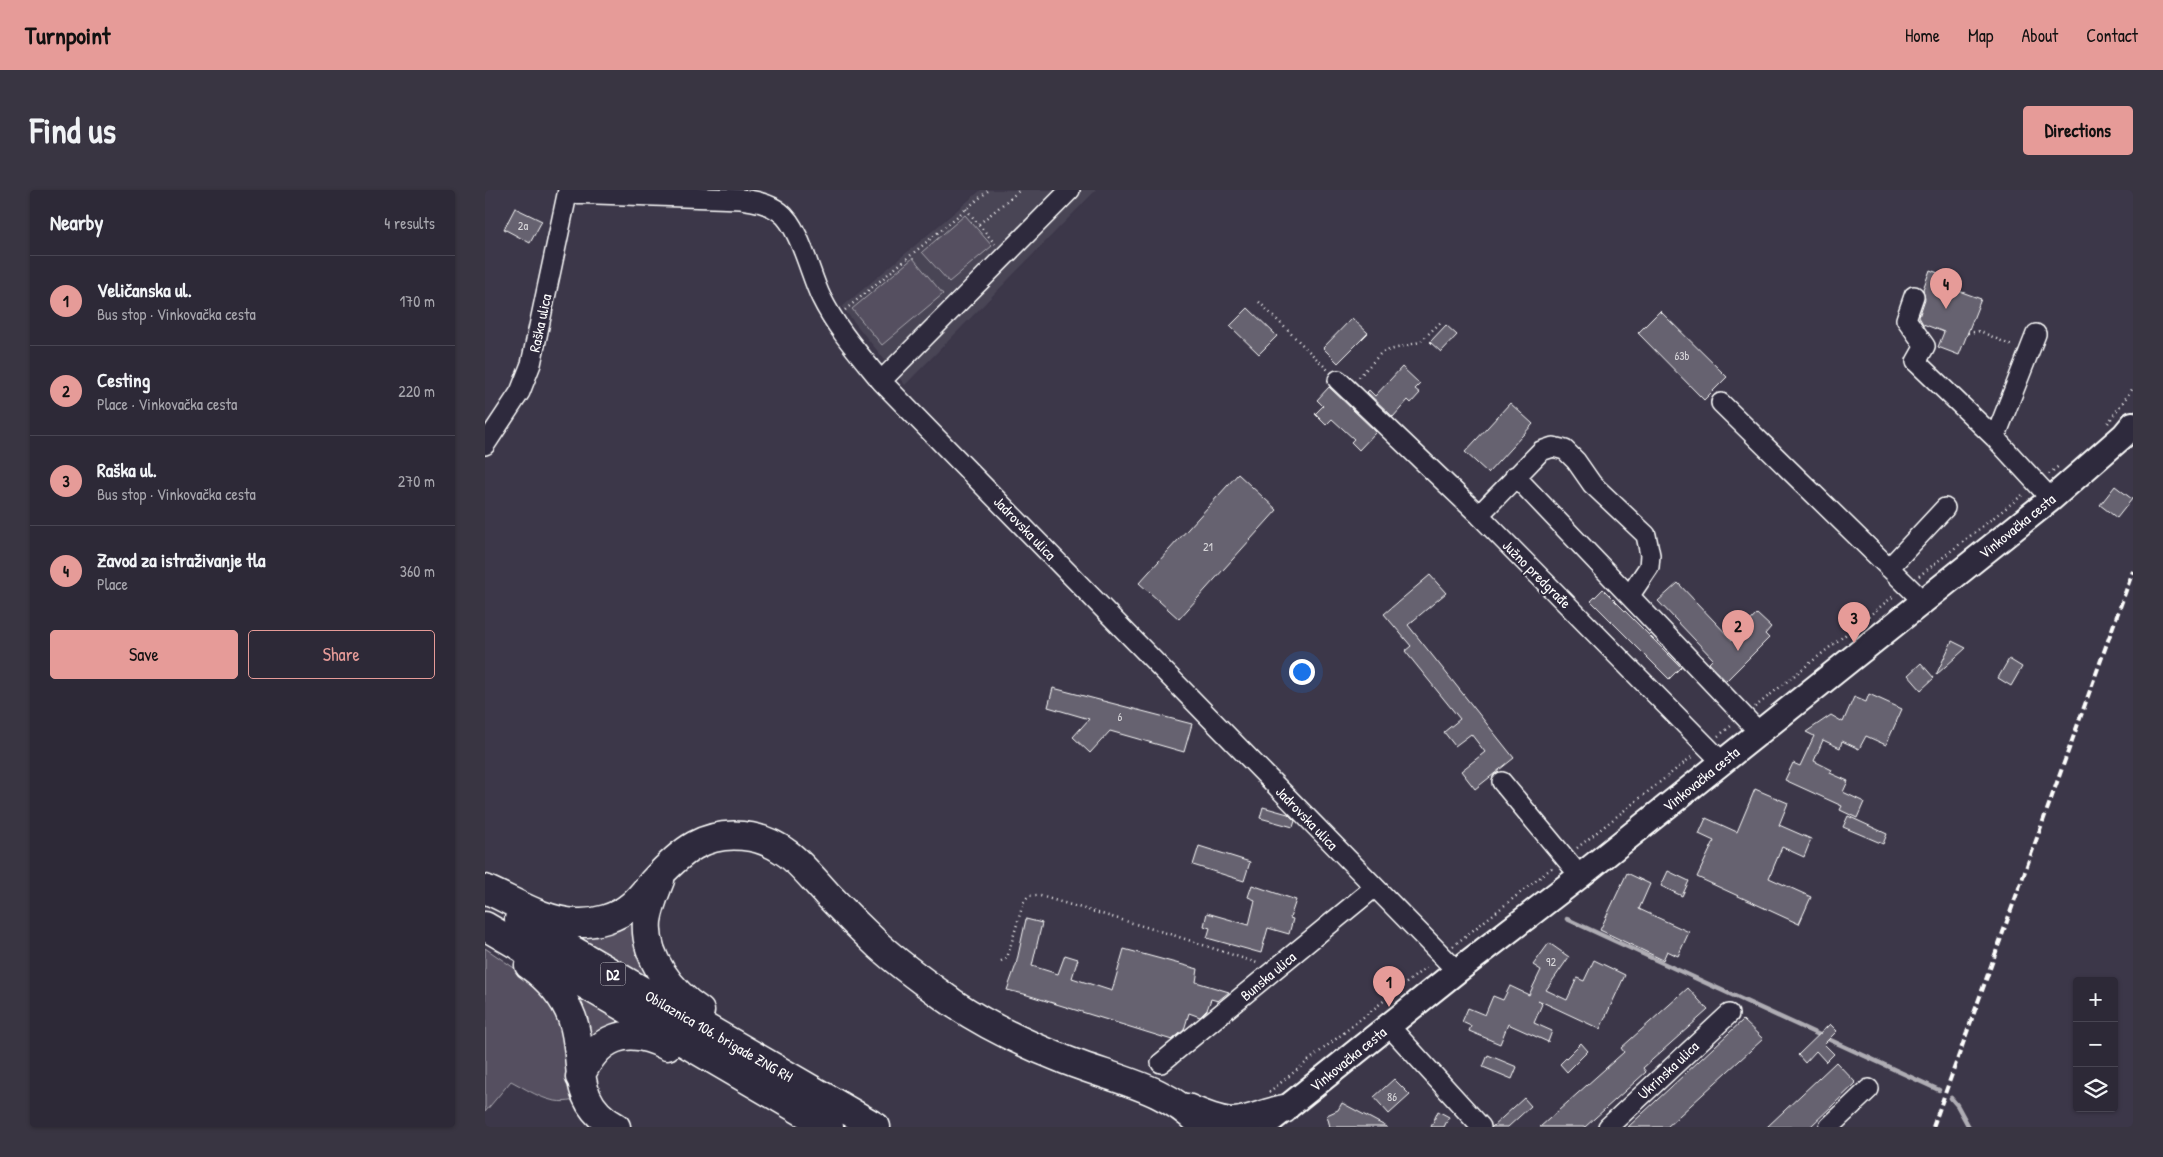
<!DOCTYPE html>
<html lang="en">
<head>
<meta charset="utf-8">
<style>
	body { margin:0; font-family:"Patrick Hand",sans-serif; background:#393542; color:#f1f3f6 }
	.controls { position:absolute; right:15px; bottom:15px; display:grid; overflow:hidden; border-radius:5px; box-shadow:0 1px 4px #0004 }
	.controls button { width:45px; height:45px; display:grid; place-items:center; padding:0; border:0; border-bottom:1px solid #484552; background:#2d2937; color:#f1f3f6; font:25px sans-serif }
	.you { position:absolute; left:816px; top:481px; width:18px; height:18px; margin:-12px; border:4px solid #fff; border-radius:50%; background:#1a73e8; box-shadow:0 0 0 8px #1a73e833 }
	.badge { display:grid; place-items:center; width:32px; height:32px; border-radius:50%; background:#e69b98; color:#111; font-size:16px; font-weight:700 }
	.pin { position:absolute; translate:-50% -41px; filter:drop-shadow(0 1px 2px #0008) }
	.pin::after { content:''; position:absolute; top:26px; width:18px; height:15px; background:inherit; clip-path:polygon(0 0,100% 0,50% 100%) }
	.list { margin:0; padding:0; list-style:none }
	h2 { display:flex; justify-content:space-between; align-items:center; height:65px; margin:0; padding:0 20px; font-size:21px }
	h2 small { font-size:16px; font-weight:400; color:#a7a6ad }
	.list li { display:grid; grid-template-columns:32px 1fr auto; gap:15px; align-items:center; box-sizing:border-box; height:90px; padding:0 20px; border-top:1px solid #484552 }
	.list b { display:block; font-size:19px; white-space:nowrap }
	.list p { margin:0; font-size:16px; white-space:nowrap; color:#a7a6ad }
	.list em { font-size:16px; font-style:normal; color:#a7a6ad }
	.actions { display:flex; gap:10px; padding:15px 20px }
	.actions a { flex:1; padding:11px 0; border:1px solid #e69b98; border-radius:5px; text-align:center; font-size:18px; color:#e69b98 }
	.actions .main { background:#e69b98; color:#111 }
	.icon { flex:none; width:28px; height:28px; fill:none; stroke:currentColor; stroke-width:2; stroke-linecap:round; stroke-linejoin:round }
	.map { position:relative; flex:none; width:1648px; height:937px; overflow:hidden; border-radius:5px }
	header { display:flex; align-items:center; gap:30px; box-sizing:border-box; height:70px; padding:0 25px; background:#e69b98; color:#111 }
	header strong { font-size:24px }
	nav { display:flex; gap:28px; margin-inline-start:auto; font-size:18px }
	.intro { display:flex; align-items:center; justify-content:space-between; box-sizing:border-box; height:120px; padding:0 30px }
	h1 { margin:0; font-size:35px }
	.button { padding:12px 22px; border-radius:5px; background:#e69b98; color:#111; font-size:18px; font-weight:700 }
	main { display:flex; gap:30px; padding:0 30px }
	aside { flex:1; background:#2d2937; border-radius:5px; box-shadow:0 1px 4px #0004 }
	.map>svg:first-child { display:block }
	.built { fill:#494455 }
	.green { fill:#555060; stroke:#aaa8b0 }
	.lines { fill:none; stroke-linecap:round; stroke-linejoin:round }
	.stream { stroke:#afadb4; stroke-width:4.5 }
	.building { fill:#666270; stroke:#fff }
	.minor-casing { stroke:#fff; stroke-width:22 }
	.major-casing { stroke:#fff; stroke-width:28 }
	.highway-casing { stroke:#fff; stroke-width:31 }
	.path { stroke:#fff; stroke-width:2.5; stroke-dasharray:1 4; stroke-linecap:butt }
	.minor { stroke:#2f2a3d; stroke-width:19 }
	.major { stroke:#2f2a3d; stroke-width:24 }
	.highway { stroke:#2f2a3d; stroke-width:28 }
	.rail { stroke:#fff; stroke-width:4; stroke-dasharray:8 4; stroke-linecap:butt }
	.labels { text-anchor:middle; dominant-baseline:central; stroke-width:4; stroke-linejoin:round; paint-order:stroke }
	.number-label { font-size:12px; fill:#d9d8db }
	.shield { fill:#2f2a3d; stroke:#c1bfc5; stroke-width:1 }
	.shield-label { font-size:14px; font-weight:bold; fill:#fff }
	.street-label { font-size:15px; fill:#fff; stroke:#2f2a3d }
</style>
</head>
<body>
<header>
<strong>Turnpoint</strong>
<nav><a>Home</a><a>Map</a><a>About</a><a>Contact</a></nav>
</header>
<div class="intro"><h1>Find us</h1><a class="button">Directions</a></div>
<main>
<aside>
<h2>Nearby<small>4 results</small></h2>
<ul class="list">
<li><span class="badge">1</span><div><b>Veličanska ul.</b><p>Bus stop · Vinkovačka cesta</p></div><em>170 m</em></li>
<li><span class="badge">2</span><div><b>Cesting</b><p>Place · Vinkovačka cesta</p></div><em>220 m</em></li>
<li><span class="badge">3</span><div><b>Raška ul.</b><p>Bus stop · Vinkovačka cesta</p></div><em>270 m</em></li>
<li><span class="badge">4</span><div><b>Zavod za istraživanje tla</b><p>Place</p></div><em>360 m</em></li>
</ul>
<div class="actions"><a class="main">Save</a><a>Share</a></div>
</aside>
<div class="map">
<svg width="1648" height="937" viewBox="0 0 1648 937">
	<rect width="100%" height="100%" fill="#3c3749"/>
	<filter id="ink" filterUnits="userSpaceOnUse"><feTurbulence type="fractalNoise" baseFrequency=".02" numOctaves="2"/><feDisplacementMap in="SourceGraphic" scale="10" xChannelSelector="R" yChannelSelector="G"/><feConvolveMatrix kernelMatrix="1 2 1 2 8 2 1 2 1" color-interpolation-filters="sRGB"/></filter>
	<g filter="url(#ink)">
		<path class="built" d="M 496,0 L 611,0 L 420,195 L 357,117 Z"/>
		<path class="green" d="M 480,25 L 507,56 L 464,92 L 437,62 Z
			M 428,68 L 458,104 L 397,155 L 367,119 Z
			M 145,722 L 181,799 L 63,733 Z
			M 0,758 L 51,793 L 76,832 L 80,850 L 81,890 L 92,909 C 68,918 47,902 26,891 L 0,922 Z
			M 74,789 L 157,837 L 103,864 Z"/>
		<g class="lines">
			<path class="stream" d="M 1082,729 L 1454,900
				M 1466,908 L 1472,915 L 1484,937"/>
		</g>
		<path class="building" d="M 30,18 L 57,31 L 45,53 L 19,39 Z
			M 1445,80 L 1477,92 L 1474,101 L 1496,109 L 1474,165 L 1453,157 L 1459,142 L 1438,134 L 1434,127 L 1440,109 L 1438,99 Z
			M 763,118 L 792,146 L 774,164 L 745,136 Z
			M 1175,121 L 1242,187 L 1219,210 L 1153,143 Z
			M 867,128 L 883,143 L 853,173 L 838,158 Z
			M 961,135 L 972,145 L 956,162 L 945,152 Z
			M 917,177 L 935,194 L 930,199 L 935,203 L 926,213 L 923,210 L 908,227 L 882,202 L 884,200 L 890,206 Z
			M 844,197 L 891,242 L 874,260 L 866,252 L 869,249 L 847,229 L 841,235 L 830,224 L 838,216 L 832,210 Z
			M 1025,213 L 1048,234 L 1003,283 L 980,262 Z
			M 753,284 L 792,320 L 694,429 L 654,393 Z
			M 1630,296 L 1647,309 L 1632,328 L 1615,315 Z
			M 945,385 L 961,403 L 923,435 L 1029,568 L 990,599 L 976,581 L 1000,562 L 986,544 L 970,556 L 959,542 L 975,529 L 920,461 L 926,456 L 899,424 Z
			M 1193,393 L 1247,450 L 1272,424 L 1286,437 L 1280,444 L 1284,448 L 1241,491 L 1224,473 L 1228,469 L 1173,411 Z
			M 1118,399 L 1196,477 L 1184,489 L 1106,411 Z
			M 1467,451 L 1481,458 L 1451,485 Z
			M 1524,469 L 1537,477 L 1526,496 L 1513,488 Z
			M 1436,473 L 1449,488 L 1436,500 L 1423,485 Z
			M 568,498 L 707,534 L 699,562 L 625,541 L 605,563 L 588,547 L 604,529 L 563,517 Z
			M 1384,504 L 1417,519 L 1401,555 L 1381,546 L 1374,559 L 1357,551 L 1355,558 L 1338,550 L 1329,571 L 1347,580 L 1345,583 L 1363,591 L 1358,602 L 1379,612 L 1372,628 L 1355,620 L 1357,616 L 1300,590 L 1308,573 L 1315,576 L 1329,546 L 1321,542 L 1346,525 L 1358,532 L 1369,507 L 1381,512 Z
			M 1270,599 L 1303,613 L 1294,635 L 1326,649 L 1319,667 L 1297,657 L 1284,688 L 1326,707 L 1314,734 L 1212,687 L 1229,651 L 1214,644 L 1221,628 L 1252,642 Z
			M 778,617 L 803,624 L 810,631 L 808,637 L 775,628 Z
			M 1363,626 L 1402,644 L 1398,654 L 1358,637 Z
			M 714,656 L 765,672 L 759,691 L 708,675 Z
			M 1183,681 L 1204,691 L 1197,706 L 1176,696 Z
			M 1142,683 L 1165,694 L 1154,719 L 1204,742 L 1193,766 L 1182,761 L 1178,770 L 1115,740 Z
			M 767,695 L 811,710 L 805,728 L 808,729 L 804,744 L 783,738 L 776,763 L 722,748 L 725,738 L 719,736 L 722,723 L 764,735 L 770,710 L 763,707 Z
			M 541,729 L 557,733 L 547,776 L 573,784 L 580,765 L 593,769 L 587,788 L 627,801 L 639,759 L 713,779 L 711,792 L 744,802 L 733,811 L 726,809 L 722,820 L 715,827 L 704,823 L 699,840 L 687,850 L 539,804 L 522,800 L 531,775 Z
			M 1064,753 L 1084,767 L 1061,800 L 1082,810 L 1092,788 L 1099,791 L 1109,770 L 1140,785 L 1115,839 L 1053,810 L 1057,814 L 1049,833 L 1067,841 L 1063,852 L 1023,834 L 1015,854 L 984,841 L 986,836 L 977,832 L 983,818 L 1000,825 L 1008,806 L 1018,810 L 1025,796 L 1044,805 L 1056,780 L 1048,775 Z
			M 1203,798 L 1223,820 L 1158,878 L 1161,882 L 1100,937 L 1055,937 L 1139,862 L 1136,858 Z
			M 1258,830 L 1278,849 L 1182,937 L 1143,937 Z
			M 1345,834 L 1352,841 L 1339,854 L 1349,864 L 1341,872 L 1331,861 L 1320,873 L 1313,865 Z
			M 1096,853 L 1103,861 L 1082,882 L 1075,874 Z
			M 1003,865 L 1032,877 L 1027,889 L 998,877 Z
			M 1351,872 L 1371,893 L 1325,937 L 1282,937 Z
			M 909,889 L 925,905 L 904,924 L 889,907 Z
			M 1039,908 L 1046,916 L 1023,937 L 1007,937 Z
			M 857,913 L 902,937 L 845,937 L 842,925 L 853,920 Z
			M 953,921 L 964,927 L 959,937 L 946,937 Z"/>
		<g class="lines">
			<g class="minor-casing">
				<path id="minor" d="M 83,3 L 256,9 C 270,11 283,13 295,22 C 315,37 325,85 336,107 C 351,138 375,165 396,191 L 972,781
					M 1429,106 L 1421,129 L 1440,156 L 1431,172 L 1510,248 L 1566,309
					M 853,190 L 994,325 L 1237,572
					M 396,191 L 585,0
					M 1236,213 L 1438,411
					M 1510,248 L 1551,144
					M 0,255 L 35,202 L 46,174 L 83,0
					M 1030,286 L 1274,542
					M 994,325 L 1056,261 L 1068,257 L 1080,260 L 1091,271 L 1107,294 L 1161,345 L 1165,365 L 1164,377 L 1145,405
					M 1404,378 L 1460,318
					M 1017,592 L 1095,686
					M 904,836 L 996,937
					M 676,873 L 890,697
					M 1123,937 L 1244,824
					M 1344,937 L 1384,899"/>
			</g>
			<g class="major-casing">
				<path id="major" d="M 785,931 L 972,781 L 1095,686 L 1566,309 L 1639,245 L 1648,234"/>
			</g>
			<g class="highway-casing">
				<path id="highway" d="M 175,690 C 170,703 164,716 162,731 C 159,767 186,802 215,821
					M 0,699 C 30,712 58,731 91,733 C 110,734 132,728 147,715 C 154,709 161,700 167,693 C 195,662 220,639 266,647 C 302,654 319,679 342,704 C 359,722 376,739 394,756 C 417,777 443,795 468,813 C 502,836 540,854 578,869 C 626,889 682,896 718,937
					M 34,729 L 391,937
					M 0,736 L 344,937
					M 44,775 C 62,788 79,806 87,828 C 102,870 83,911 131,937
					M 95,887 C 113,846 142,835 182,856
					M 702,918 C 717,924 733,932 749,932 C 765,931 782,922 799,919"/>
			</g>
			<path class="path" d="M 481,19 L 510,54
				M 494,34 L 535,0
				M 774,112 L 843,180
				M 360,120 L 504,0
				M 1483,143 L 1495,141 L 1529,157
				M 874,187 L 897,162 L 935,152 L 957,131
				M 1623,233 L 1648,198
				M 1564,284 L 1575,275
				M 1434,386 L 1540,303
				M 1270,517 L 1410,405
				M 1233,546 L 1246,536
				M 1092,658 L 1209,565
				M 968,756 L 1068,677
				M 516,771 L 522,768 L 538,714 L 543,706 L 552,705 L 688,745 L 772,773
				M 784,902 L 944,775"/>
			<use href="#minor" class="minor"/>
			<use href="#major" class="major"/>
			<use href="#highway" class="highway"/>
			<path class="rail" d="M 1448,937 L 1648,381"/>
		</g>
	</g>
	<g class="labels">
		<g class="number-label">
			<text x="38" y="35">2a</text>
			<text x="1197" y="165">63b</text>
			<text x="723" y="356">21</text>
			<text x="635" y="526">6</text>
			<text x="1066" y="771">92</text>
			<text x="907" y="906">86</text>
		</g>
		<rect class="shield" x="115.5" y="772.5" width="25" height="23" rx="4"/>
		<g class="shield-label">
			<text x="128" y="784">D2</text>
		</g>
		<g class="street-label">
			<text transform="translate(55 133) rotate(-78)">Raška ulica</text>
			<text transform="translate(1532 336) rotate(-39)">Vinkovačka cesta</text>
			<text transform="translate(540 338) rotate(46)">Jadrovska ulica</text>
			<text transform="translate(1052 384) rotate(45)">Južno predgrađe</text>
			<text transform="translate(1216 589) rotate(-39)">Vinkovačka cesta</text>
			<text transform="translate(822 628) rotate(46)">Jadrovska ulica</text>
			<text transform="translate(783 786) rotate(-40)">Bunska ulica</text>
			<text transform="translate(234 846) rotate(30)">Obilaznica 106. brigade ZNG RH</text>
			<text transform="translate(863 869) rotate(-39)">Vinkovačka cesta</text>
			<text transform="translate(1183 880) rotate(-43)">Ukrinska ulica</text>
		</g>
	</g>
</svg>
<div class="controls">
<button>+</button>
<button>−</button>
<button><svg class="icon" aria-label="layers" viewBox="0 0 24 24"><path d="M12 4l9 5-9 5-9-5zM3 14l9 5 9-5"/></svg></button>
</div>
<div class="you"></div>
<div class="pin badge" style="left:904px;top:817px">1</div>
<div class="pin badge" style="left:1253px;top:461px">2</div>
<div class="pin badge" style="left:1369px;top:453px">3</div>
<div class="pin badge" style="left:1461px;top:119px">4</div>
</div>
</main>
</body>
</html>
